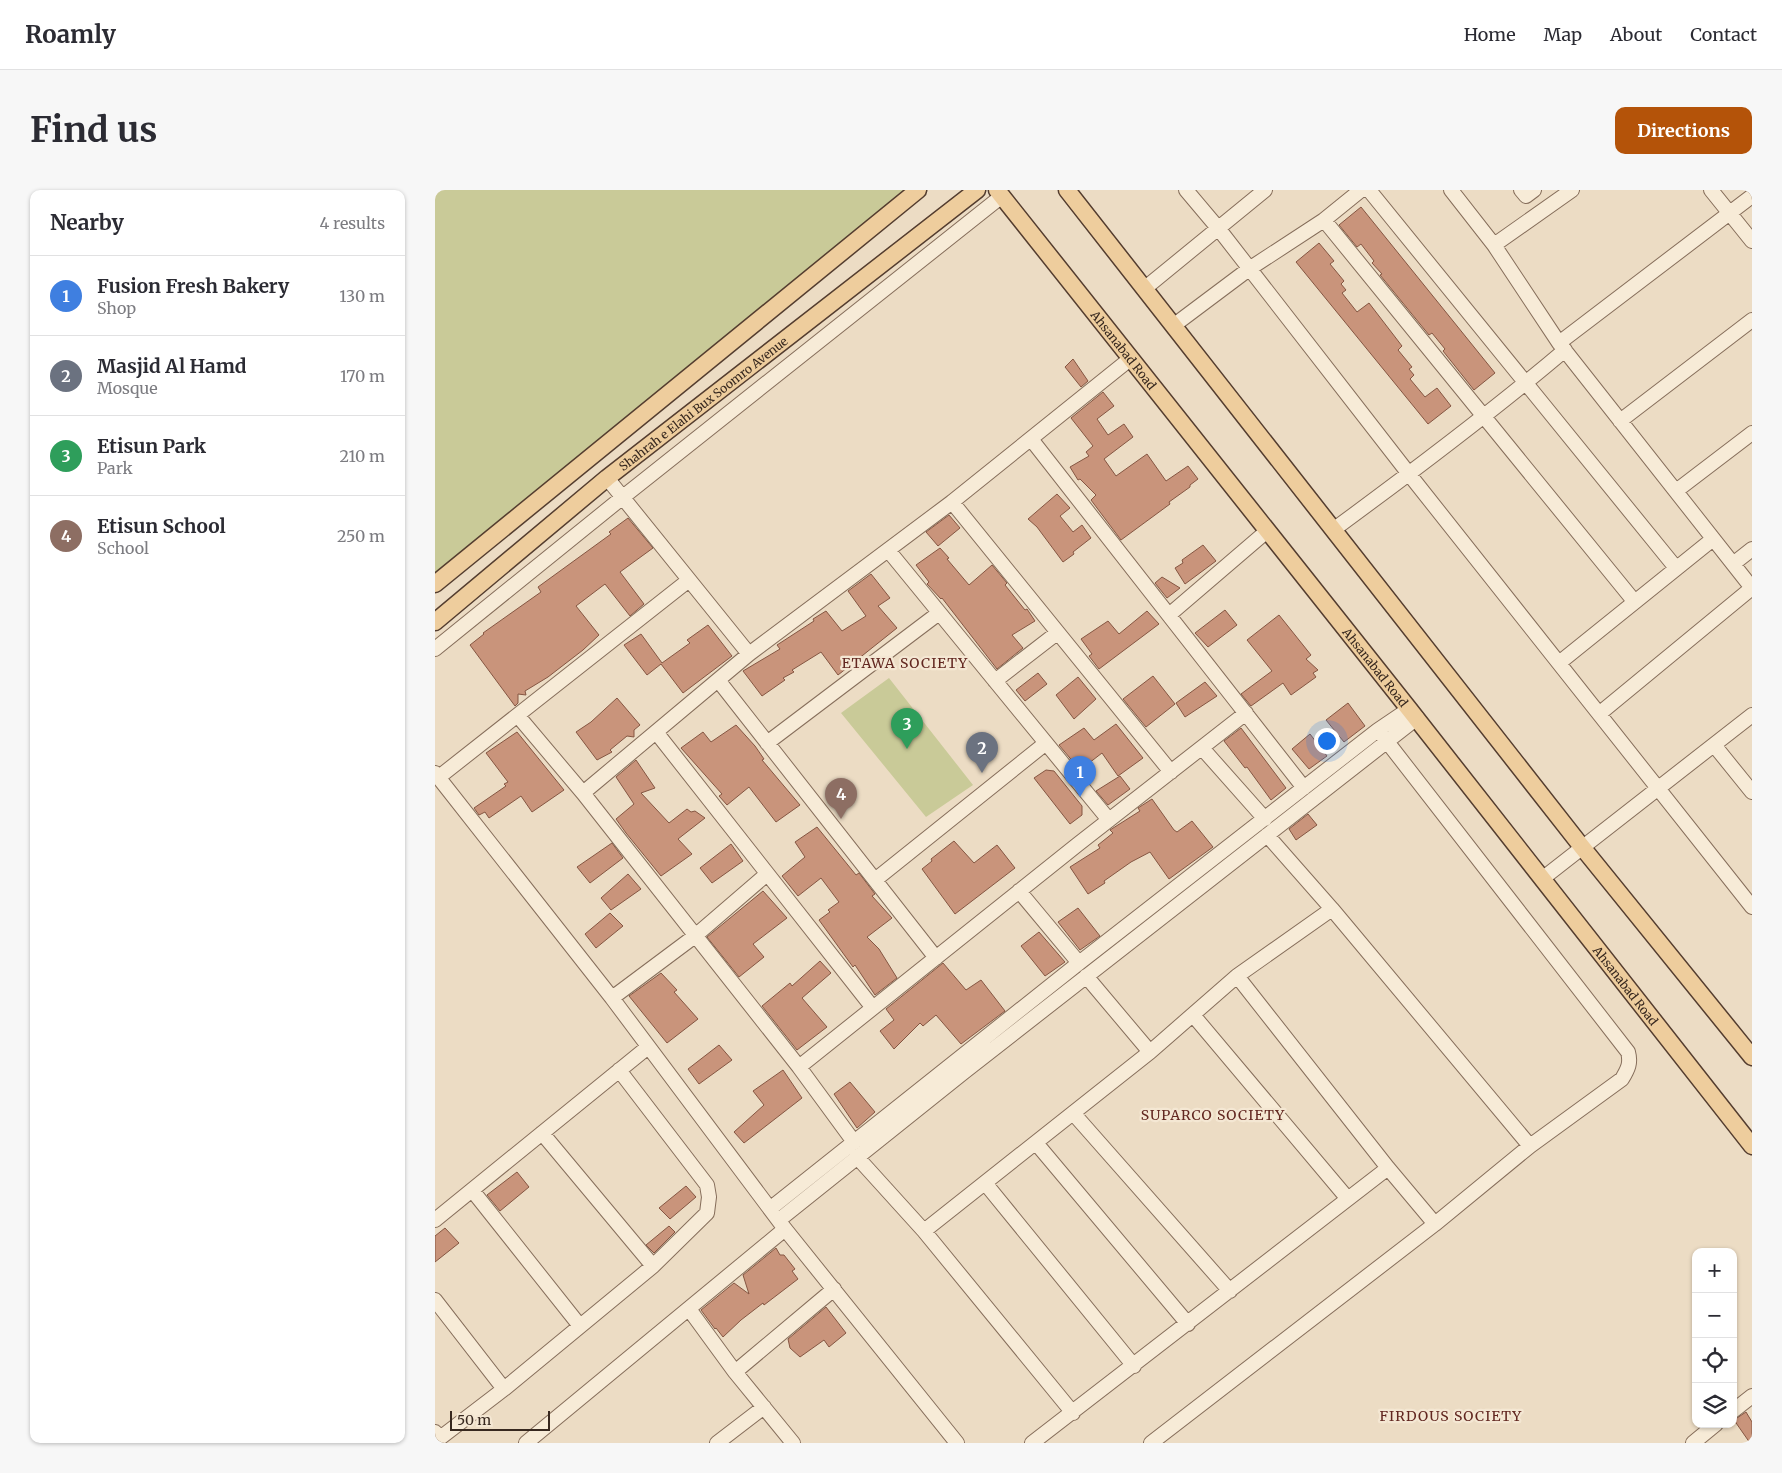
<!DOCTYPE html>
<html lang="en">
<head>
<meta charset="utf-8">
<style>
	body { margin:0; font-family:Merriweather,serif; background:#f7f7f7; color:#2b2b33 }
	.controls { position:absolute; right:15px; bottom:15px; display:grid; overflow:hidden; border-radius:10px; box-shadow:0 1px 4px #0004 }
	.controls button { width:45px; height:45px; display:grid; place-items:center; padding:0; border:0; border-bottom:1px solid #e1e1e2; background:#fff; color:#2b2b33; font:25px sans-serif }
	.scale { position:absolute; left:15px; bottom:12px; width:100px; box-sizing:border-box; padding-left:5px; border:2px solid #37281f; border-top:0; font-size:14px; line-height:18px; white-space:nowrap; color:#37281f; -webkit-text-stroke:4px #f4e7d3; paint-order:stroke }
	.you { position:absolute; left:891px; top:550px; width:18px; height:18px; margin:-12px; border:4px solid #fff; border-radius:50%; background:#1a73e8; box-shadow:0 0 0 8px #1a73e833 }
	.badge { display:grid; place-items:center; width:32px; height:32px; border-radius:50%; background:#b45309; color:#fff; font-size:16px; font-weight:700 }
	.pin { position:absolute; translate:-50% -41px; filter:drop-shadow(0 1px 2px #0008) }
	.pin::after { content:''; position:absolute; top:26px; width:18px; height:15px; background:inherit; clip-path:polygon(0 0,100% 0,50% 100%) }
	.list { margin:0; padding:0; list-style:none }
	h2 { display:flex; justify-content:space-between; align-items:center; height:65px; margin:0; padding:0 20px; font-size:21px }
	h2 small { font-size:16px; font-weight:400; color:#7c7c81 }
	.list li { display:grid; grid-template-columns:32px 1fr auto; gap:15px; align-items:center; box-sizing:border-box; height:80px; padding:0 20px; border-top:1px solid #e1e1e2 }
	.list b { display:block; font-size:19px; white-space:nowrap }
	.list p { margin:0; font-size:16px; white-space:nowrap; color:#7c7c81 }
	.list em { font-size:16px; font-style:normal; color:#7c7c81 }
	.icon { flex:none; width:28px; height:28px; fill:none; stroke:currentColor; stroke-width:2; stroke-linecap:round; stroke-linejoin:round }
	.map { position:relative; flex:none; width:1317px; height:1253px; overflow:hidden; border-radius:10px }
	header { display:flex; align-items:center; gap:30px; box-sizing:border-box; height:70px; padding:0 25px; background:#fff; border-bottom:1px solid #e1e1e2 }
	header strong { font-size:24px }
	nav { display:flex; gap:28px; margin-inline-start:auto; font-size:18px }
	.intro { display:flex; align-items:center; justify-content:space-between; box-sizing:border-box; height:120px; padding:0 30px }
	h1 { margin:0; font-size:35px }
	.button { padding:12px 22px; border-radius:10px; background:#b45309; color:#fff; font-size:18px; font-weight:700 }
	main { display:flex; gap:30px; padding:0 30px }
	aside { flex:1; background:#fff; border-radius:10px; box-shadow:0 1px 4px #0004 }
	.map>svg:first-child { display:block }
	.green { fill:#c9ca98 }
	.building { fill:#c9947b; stroke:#855642 }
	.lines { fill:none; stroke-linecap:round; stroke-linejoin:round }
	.minor-casing { stroke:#866e5b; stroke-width:16 }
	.major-casing { stroke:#543d2f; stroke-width:19 }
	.minor { stroke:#f7ebd7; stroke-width:14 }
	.major { stroke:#eecd9d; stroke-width:16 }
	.labels { text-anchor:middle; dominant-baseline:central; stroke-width:4.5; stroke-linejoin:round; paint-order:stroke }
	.street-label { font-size:12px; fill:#37281f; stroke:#f4e7d3 }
	.neighbourhood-label { font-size:14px; letter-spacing:1px; fill:#622720; stroke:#f4e7d3 }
</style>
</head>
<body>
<header>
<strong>Roamly</strong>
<nav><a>Home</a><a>Map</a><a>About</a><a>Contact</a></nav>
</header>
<div class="intro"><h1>Find us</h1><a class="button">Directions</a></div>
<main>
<aside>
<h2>Nearby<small>4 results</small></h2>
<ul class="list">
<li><span class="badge" style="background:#3f7fe0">1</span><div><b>Fusion Fresh Bakery</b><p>Shop</p></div><em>130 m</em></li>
<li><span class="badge" style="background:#6b7280">2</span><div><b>Masjid Al Hamd</b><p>Mosque</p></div><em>170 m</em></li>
<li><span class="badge" style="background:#2e9e5b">3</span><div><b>Etisun Park</b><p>Park</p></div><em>210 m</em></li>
<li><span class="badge" style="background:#8d6e63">4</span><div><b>Etisun School</b><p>School</p></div><em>250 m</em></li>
</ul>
</aside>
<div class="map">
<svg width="1317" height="1253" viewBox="0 0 1317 1253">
	<rect width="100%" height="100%" fill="#ecdcc4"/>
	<path class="green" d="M 0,0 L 481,0 L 0,388 Z
		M 454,488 L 538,595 L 491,627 L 406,523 Z"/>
	<path class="building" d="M 926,17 L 1060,183 L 1039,200 L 1008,161 L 1010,159 L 997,143 L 994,145 L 945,85 L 947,84 L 937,73 L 939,71 L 926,54 L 922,57 L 904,35 Z
		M 884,53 L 899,71 L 895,74 L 909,91 L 906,94 L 911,100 L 907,103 L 922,122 L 934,113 L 967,156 L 963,160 L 977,177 L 974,179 L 979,185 L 975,189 L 990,207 L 1002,198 L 1016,216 L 993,234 L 861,72 Z
		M 638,169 L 653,191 L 646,197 L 630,177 Z
		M 668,202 L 679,216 L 662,229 L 673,245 L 689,234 L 698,247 L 669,269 L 681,286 L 712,264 L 731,291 L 753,276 L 763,289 L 755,295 L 755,297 L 734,312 L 735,314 L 686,350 L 656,310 L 661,305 L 645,289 L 643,290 L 635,277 L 654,266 L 651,262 L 658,256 L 636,228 Z
		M 622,304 L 635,318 L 625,326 L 638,342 L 647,335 L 656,348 L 638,362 L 639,364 L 628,372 L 602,337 L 593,329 Z
		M 514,325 L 525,338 L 503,356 L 491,342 Z
		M 193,328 L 218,358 L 185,382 L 209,414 L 195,426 L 170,394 L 141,416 L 164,445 L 148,460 L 113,487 L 90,501 L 91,505 L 83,504 L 83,513 L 80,516 L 35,455 L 49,444 L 48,443 L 106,402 L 103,397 L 176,344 L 174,342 Z
		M 768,355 L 781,371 L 750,394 L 740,378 L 748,373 L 747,370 Z
		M 505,358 L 514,368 L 512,369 L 534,395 L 557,375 L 572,393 L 570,395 L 590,420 L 592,419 L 600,431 L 577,445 L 588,458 L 562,479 L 507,408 L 506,409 L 492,394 L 494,392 L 481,375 Z
		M 436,384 L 455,408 L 443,416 L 462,438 L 403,485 L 386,462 L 357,480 L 359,482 L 348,488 L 350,490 L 327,506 L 308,481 L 345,459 L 342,455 L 379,431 L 378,429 L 391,421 L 407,441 L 431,426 L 413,401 Z
		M 727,387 L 745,398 L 732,408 L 720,393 Z
		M 790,420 L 802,435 L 773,457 L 760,443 Z
		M 712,421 L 724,434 L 664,479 L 654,466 L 657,464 L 646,449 L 673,431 L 684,444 Z
		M 844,425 L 876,465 L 871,469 L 883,480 L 878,483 L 881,487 L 856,505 L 848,493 L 816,516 L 806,504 L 837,481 L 812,450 Z
		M 273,435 L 297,466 L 248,503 L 226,474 L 212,485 L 189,455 L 206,444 L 227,473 L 255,453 L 252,450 Z
		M 603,483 L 612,494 L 590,511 L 581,500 Z
		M 718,486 L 740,514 L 711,537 L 688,509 Z
		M 643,487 L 661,509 L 639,529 L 621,505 Z
		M 770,492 L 782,506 L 750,527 L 741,513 Z
		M 182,508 L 205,535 L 199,540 L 199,547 L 192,546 L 175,560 L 177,562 L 162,570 L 141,542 L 156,532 Z
		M 913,513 L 930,536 L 909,552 L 891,530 Z
		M 681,534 L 708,568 L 683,586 L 667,563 L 645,580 L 624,555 L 649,538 L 659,550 Z
		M 301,535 L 320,556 L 329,569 L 327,570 L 365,615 L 341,632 L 314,597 L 292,615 L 284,606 L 287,604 L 246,558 L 268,542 L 276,552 Z
		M 806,538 L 851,598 L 836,610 L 812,577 L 810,578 L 789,551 Z
		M 82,542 L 129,600 L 97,622 L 86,606 L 54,628 L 50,622 L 44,625 L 39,618 L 71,596 L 69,594 L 73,592 L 51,563 Z
		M 875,544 L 892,566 L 874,579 L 857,559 Z
		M 201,570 L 220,598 L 206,603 L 234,633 L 252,619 L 256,622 L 260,621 L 270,628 L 243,649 L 257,664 L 226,686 L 191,643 L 181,629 L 199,614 L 181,587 Z
		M 611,580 L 619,581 L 647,616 L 647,625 L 635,634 L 599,588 Z
		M 685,586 L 695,599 L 673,615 L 661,601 Z
		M 717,609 L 739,640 L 742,642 L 757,631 L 778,657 L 734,689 L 715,662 L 696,672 L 669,691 L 670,693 L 653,704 L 635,677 L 665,658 L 663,655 L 678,643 L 675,640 L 705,621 L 703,618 Z
		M 873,624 L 882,635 L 861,650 L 854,639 Z
		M 382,637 L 421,685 L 424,683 L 440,704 L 437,706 L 457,728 L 432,747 L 444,759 L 462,788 L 440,805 L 420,775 L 418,777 L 384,730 L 395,722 L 393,720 L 404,712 L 386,688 L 363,706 L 347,686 L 370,667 L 360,652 Z
		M 519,651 L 539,673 L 562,655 L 580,678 L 520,724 L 487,679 L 497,671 L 496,669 Z
		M 177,653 L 188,668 L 155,693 L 142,677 Z
		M 296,654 L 308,671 L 277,693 L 265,678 Z
		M 193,684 L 206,699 L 176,720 L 166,708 Z
		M 328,701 L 352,728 L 318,754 L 329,767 L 304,787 L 272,747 Z
		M 643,718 L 665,746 L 645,760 L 623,732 Z
		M 175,723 L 188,736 L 161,758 L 150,744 Z
		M 604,742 L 630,772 L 610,786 L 586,756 Z
		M 385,771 L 396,783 L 367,808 L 392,837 L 362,860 L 327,816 L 355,793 L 357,796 Z
		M 508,773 L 531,800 L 546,790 L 570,821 L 526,854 L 501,825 L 488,836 L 485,833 L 459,859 L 445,841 L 459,830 L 451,819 Z
		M 226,783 L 242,800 L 239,802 L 263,829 L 232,853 L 194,806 Z
		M 284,855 L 297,870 L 264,894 L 253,879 Z
		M 348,880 L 367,908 L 309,953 L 299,942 L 329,915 L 318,901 Z
		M 415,892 L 440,922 L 422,938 L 399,904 Z
		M 82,982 L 94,997 L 65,1021 L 52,1005 Z
		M 251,996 L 261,1007 L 235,1029 L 224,1018 Z
		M 234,1036 L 240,1042 L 219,1063 L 211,1055 Z
		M 10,1038 L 24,1053 L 0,1072 L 0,1046 Z
		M 341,1058 L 345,1065 L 349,1065 L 360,1079 L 357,1081 L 363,1089 L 329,1115 L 328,1113 L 306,1130 L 288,1147 L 281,1138 L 280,1139 L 266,1120 L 299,1093 L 314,1104 L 308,1085 Z
		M 391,1117 L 411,1143 L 394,1157 L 389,1150 L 365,1167 L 355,1158 L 353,1149 Z
		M 1311,1222 L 1317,1232 L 1317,1253 L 1315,1253 L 1299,1230 Z"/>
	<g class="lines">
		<g class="minor-casing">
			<path id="minor" d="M 751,0 L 783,38 L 974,284 L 1317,717
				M 934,0 L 1241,378
				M 1016,0 L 1059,55 L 1124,153 L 1317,398
				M 1086,0 L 1091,6 L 1099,0
				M 1276,0 L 1317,51
				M 889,30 L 1199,411
				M 1059,55 L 1137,0
				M 709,99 L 830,0
				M 738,136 L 814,79 L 889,30 L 926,0
				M 1124,153 L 1317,6
				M 1185,231 L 1317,130
				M 596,249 L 869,598
				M 172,288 L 314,464
				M 1241,301 L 1317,243
				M 517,312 L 736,582
				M 898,340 C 977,282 1056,223 1130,160
				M 453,360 L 674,630
				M 1298,374 L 1317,359
				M 734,425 L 832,341
				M 0,459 L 188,307 L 567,6
				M 1124,473 L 1278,349
				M 283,490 L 501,768
				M 560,491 L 622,443
				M 1164,524 L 1317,398
				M 83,526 L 148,603 L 364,877 L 419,952
				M 221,542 L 438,818
				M 332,553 L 504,423
				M 1279,555 L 1317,602
				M 767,558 L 830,629
				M 0,583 L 177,808 L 350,1039 L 522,1253
				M 4,587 L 254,390
				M 148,603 L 314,464 L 517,312 L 695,169
				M 832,645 L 897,719 L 1095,956
				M 1107,689 L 1317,525
				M 440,690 L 611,553
				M 584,701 L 644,773
				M 651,786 L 715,862
				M 802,786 L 953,978 L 1000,1034
				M 177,808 L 260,746 L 332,684
				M 758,825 L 913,1009
				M 364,877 L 642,655 L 811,523
				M 184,880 L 272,995 L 274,1007 L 272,1023 L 218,1076
				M 638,923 L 795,1101
				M 601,953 L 753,1134
				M 422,967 L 489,1041 L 638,1223
				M 550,993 L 699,1176
				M 37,1000 L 145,1136
				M 336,1018 L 644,773 L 943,540 L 974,519
				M 0,1030 L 213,857
				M 344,1030 L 529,882 L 982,528
				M 489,1041 L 715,862 L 802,786 L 897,719
				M 0,1110 L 69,1199
				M 254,1119 L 300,1182 L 358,1253
				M 300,1182 L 399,1099
				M 1298,1221 L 1317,1206
				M 0,1242 L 5,1248 L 69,1199 L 218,1076 L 107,943
				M 91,1253 L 350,1039
				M 282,1253 L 329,1217
				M 597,1253 L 953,978
				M 716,1253 L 1000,1034 L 1095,956 L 1187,889 C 1193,879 1196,873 1193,862 L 943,540
				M 1258,1253 L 1281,1234"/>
		</g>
		<g class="major-casing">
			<g id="major">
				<path id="s1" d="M 562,0 L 974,519 L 1317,956"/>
				<path d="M 632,0 L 1147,657 L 1317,867"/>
				<path d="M 0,394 L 483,0"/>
				<path id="s2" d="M 0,432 L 172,288 L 542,0"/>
			</g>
		</g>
		<use href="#minor" class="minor"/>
		<use href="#major" class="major"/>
	</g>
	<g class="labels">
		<g class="street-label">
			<text stroke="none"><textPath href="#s1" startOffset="204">Ahsanabad Road</textPath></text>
			<text stroke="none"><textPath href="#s2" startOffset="346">Shahrah e Elahi Bux Soomro Avenue</textPath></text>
			<text stroke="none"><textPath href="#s1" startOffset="609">Ahsanabad Road</textPath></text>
			<text stroke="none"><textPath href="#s1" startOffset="1014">Ahsanabad Road</textPath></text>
		</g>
		<g class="neighbourhood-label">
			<text x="470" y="473">ETAWA SOCIETY</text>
			<text x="778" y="925">SUPARCO SOCIETY</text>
			<text x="1016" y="1226">FIRDOUS SOCIETY</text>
		</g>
	</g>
</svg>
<div class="controls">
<button>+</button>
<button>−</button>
<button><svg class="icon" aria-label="locate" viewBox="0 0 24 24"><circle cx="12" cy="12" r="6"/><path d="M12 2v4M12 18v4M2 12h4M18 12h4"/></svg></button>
<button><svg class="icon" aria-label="layers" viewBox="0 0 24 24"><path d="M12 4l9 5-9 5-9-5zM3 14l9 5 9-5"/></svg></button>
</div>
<div class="scale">50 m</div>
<div class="you"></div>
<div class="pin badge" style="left:645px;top:607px;background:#3f7fe0">1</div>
<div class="pin badge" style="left:547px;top:583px;background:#6b7280">2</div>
<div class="pin badge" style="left:472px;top:559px;background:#2e9e5b">3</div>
<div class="pin badge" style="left:406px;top:629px;background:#8d6e63">4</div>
</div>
</main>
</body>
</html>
